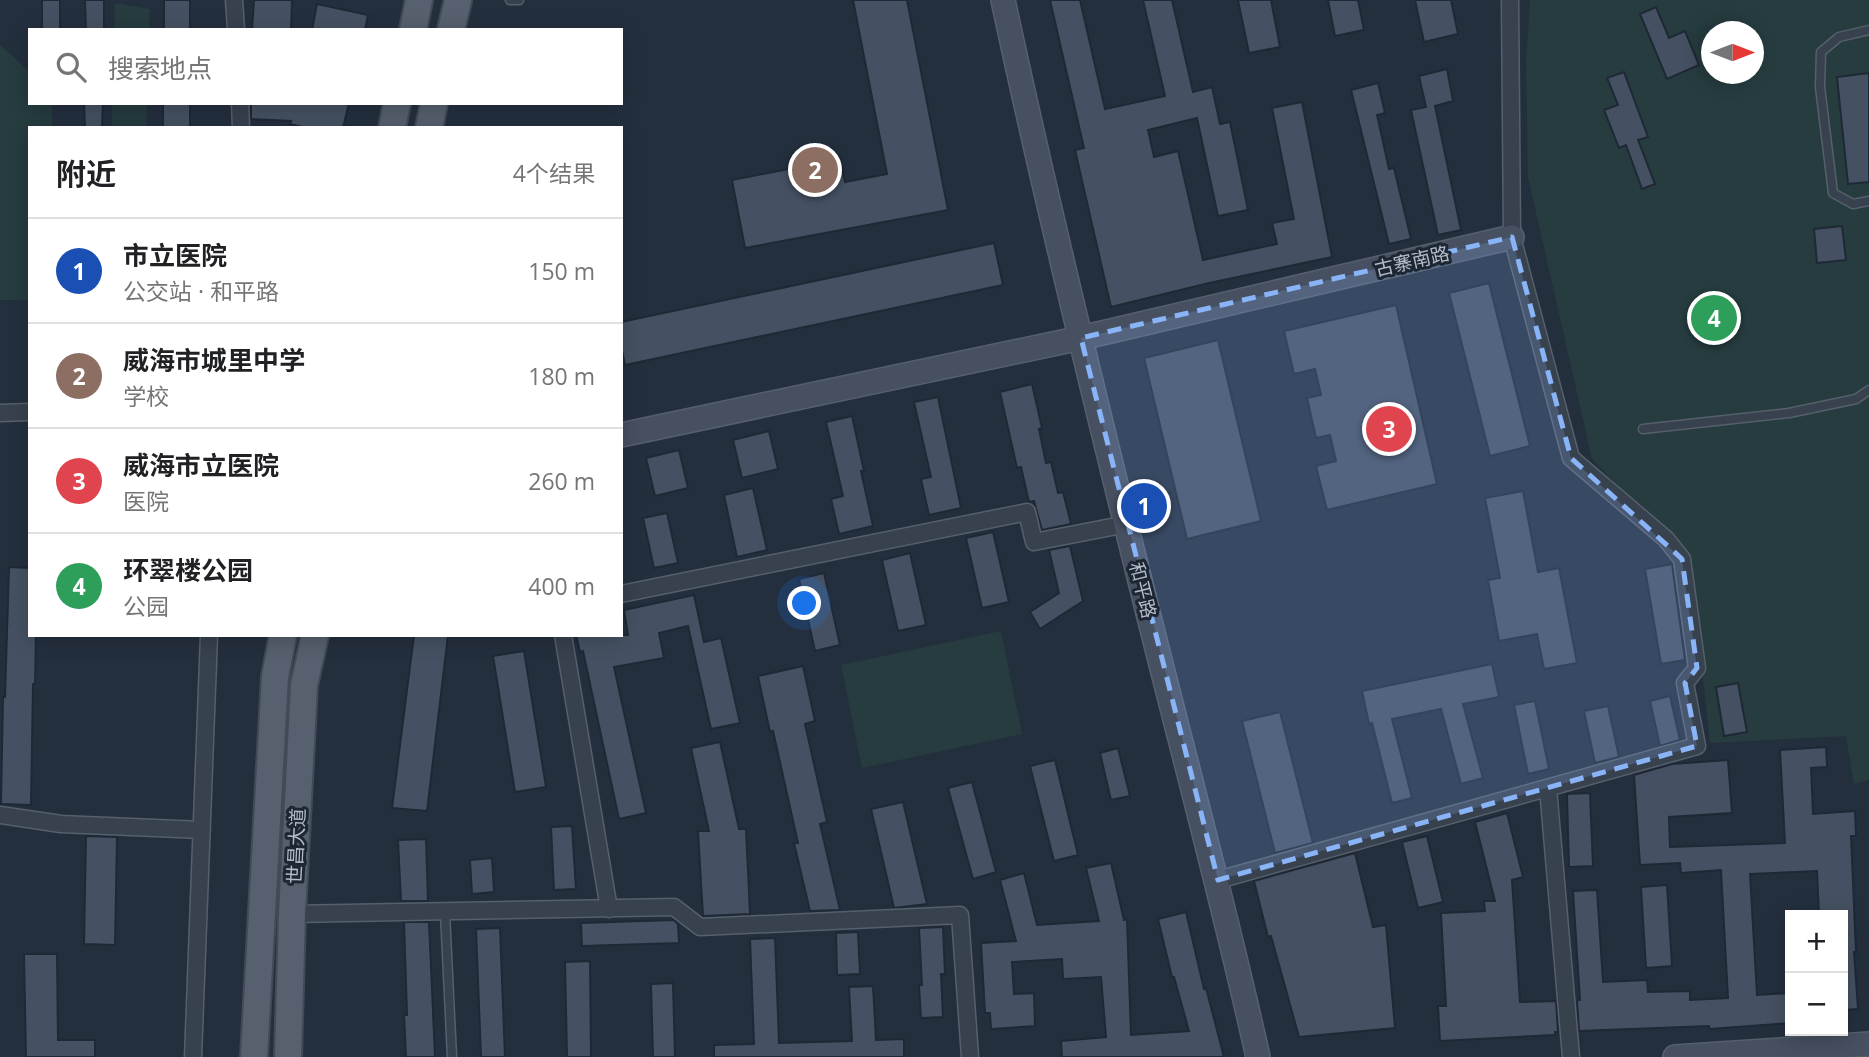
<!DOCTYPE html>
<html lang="zh">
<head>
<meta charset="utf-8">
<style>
	body { margin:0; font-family:"Open Sans","Noto Sans SC",sans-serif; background:#f2f2f2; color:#202124 }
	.controls { position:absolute; right:21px; bottom:21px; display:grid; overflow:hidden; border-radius:0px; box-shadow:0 4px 18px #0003 }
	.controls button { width:63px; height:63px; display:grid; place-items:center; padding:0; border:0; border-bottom:2px solid #e0e0e0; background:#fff; color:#202124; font:35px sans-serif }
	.compass { position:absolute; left:1701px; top:21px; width:63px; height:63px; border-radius:50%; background:#fff; box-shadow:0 4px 18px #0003; rotate:90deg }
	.you { position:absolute; left:805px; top:604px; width:24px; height:24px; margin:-18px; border:5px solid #fff; border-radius:50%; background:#1a73e8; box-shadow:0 0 0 10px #1a73e833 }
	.badge { display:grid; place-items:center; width:46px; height:46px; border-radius:50%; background:#0f766e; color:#fff; font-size:23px; font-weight:700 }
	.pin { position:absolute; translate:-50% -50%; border:4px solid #fff; box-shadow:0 2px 7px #0006 }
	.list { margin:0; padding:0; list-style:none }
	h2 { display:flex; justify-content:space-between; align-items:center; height:91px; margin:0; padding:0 28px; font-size:30px }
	h2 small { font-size:23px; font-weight:400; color:#757577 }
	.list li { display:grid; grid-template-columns:46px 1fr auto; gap:21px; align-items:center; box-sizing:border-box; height:105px; padding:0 28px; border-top:2px solid #e0e0e0 }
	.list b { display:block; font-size:26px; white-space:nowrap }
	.list p { margin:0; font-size:23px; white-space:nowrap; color:#757577 }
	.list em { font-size:23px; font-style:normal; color:#757577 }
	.icon { flex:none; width:38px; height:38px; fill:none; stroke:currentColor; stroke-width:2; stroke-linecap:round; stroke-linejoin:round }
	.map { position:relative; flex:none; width:1869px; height:1057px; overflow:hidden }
	.search { position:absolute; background:#fff; box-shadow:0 4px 18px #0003; left:28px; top:28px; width:595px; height:77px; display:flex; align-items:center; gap:18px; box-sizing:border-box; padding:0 24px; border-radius:0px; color:#757577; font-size:26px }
	.panel { position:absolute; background:#fff; box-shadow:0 4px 18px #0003; left:28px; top:126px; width:595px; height:511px; border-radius:0px }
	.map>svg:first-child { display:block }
	.green { fill:#263c3f; fill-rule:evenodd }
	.building { fill:#455162; stroke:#1f2835; stroke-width:2 }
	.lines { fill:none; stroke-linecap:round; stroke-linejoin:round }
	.lane-casing { stroke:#565f6c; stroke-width:11 }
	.street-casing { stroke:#565f6c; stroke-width:19 }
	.secondary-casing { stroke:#565f6c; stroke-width:26 }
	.primary-casing { stroke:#414a57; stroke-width:30 }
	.lane { stroke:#38414e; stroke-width:8 }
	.street { stroke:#38414e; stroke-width:16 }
	.secondary { stroke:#465061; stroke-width:23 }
	.primary { stroke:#56606e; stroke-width:26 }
	.marked { fill:#8ab4f8; fill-opacity:0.2; stroke:#8ab4f8; stroke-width:5; stroke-dasharray:14 9; stroke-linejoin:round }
	.labels { text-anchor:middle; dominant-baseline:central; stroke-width:6; stroke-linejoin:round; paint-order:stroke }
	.street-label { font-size:19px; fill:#b4bcc9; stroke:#1d2633 }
</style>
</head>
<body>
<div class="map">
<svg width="1869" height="1057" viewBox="0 0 1869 1057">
	<rect width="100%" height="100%" fill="#242f3e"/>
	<path class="green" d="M 1530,0 L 1869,0 L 1869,780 L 1854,784 L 1846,736 L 1710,743 L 1690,559 L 1592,459 L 1528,177 L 1526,62 ZM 1712,32 L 1754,32 L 1754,74 L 1712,74 Z
		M 115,3 L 150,9 L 149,30 L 114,30 Z
		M 0,45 L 30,72 L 30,103 L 52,103 L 52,128 L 30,128 L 30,300 L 0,300 Z
		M 112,103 L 147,103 L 146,128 L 112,128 Z
		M 1001,631 L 1022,734 L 862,768 L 841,665 Z"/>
	<path class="building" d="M 42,0 L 60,0 L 60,30 L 42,30 Z
		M 85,0 L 104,0 L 104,30 L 86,30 Z
		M 164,0 L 190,0 L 190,30 L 164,30 Z
		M 254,0 L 292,0 L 291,30 L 252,30 Z
		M 853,0 L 907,0 L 948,210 L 745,248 L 732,180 L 840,159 L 845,182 L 887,174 Z
		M 1050,0 L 1080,0 L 1105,109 L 1165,96 L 1143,0 L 1172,0 L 1193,92 L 1212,87 L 1220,124 L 1230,122 L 1248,210 L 1218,216 L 1197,118 L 1148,130 L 1154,157 L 1178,151 L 1203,260 L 1277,244 L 1272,223 L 1294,219 L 1272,108 L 1302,102 L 1332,257 L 1209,283 L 1111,307 L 1075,150 L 1084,148 Z
		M 1238,0 L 1271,0 L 1280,47 L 1249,53 Z
		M 1328,0 L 1358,0 L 1364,30 L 1335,36 Z
		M 1415,0 L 1451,0 L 1458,34 L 1424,42 Z
		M 317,4 L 368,15 L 365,30 L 312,30 Z
		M 1656,7 L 1669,38 L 1685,31 L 1699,65 L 1667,79 L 1640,14 Z
		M 1447,69 L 1453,101 L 1435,106 L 1461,230 L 1438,235 L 1411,110 L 1426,107 L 1419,76 Z
		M 1624,72 L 1648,137 L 1638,140 L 1655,184 L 1642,189 L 1626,145 L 1619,148 L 1604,110 L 1618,105 L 1607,78 Z
		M 1869,73 L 1869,182 L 1848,184 L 1837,77 Z
		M 1378,83 L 1385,113 L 1377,115 L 1389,169 L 1394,168 L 1411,239 L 1389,244 L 1351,90 Z
		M 84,103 L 103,103 L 102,128 L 85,128 Z
		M 163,103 L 190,103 L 190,128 L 163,128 Z
		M 251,103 L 349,103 L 343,128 L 306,128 L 290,124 L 291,121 L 251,119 Z
		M 1842,226 L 1846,260 L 1817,263 L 1814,229 Z
		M 994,243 L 1003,285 L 625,365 L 621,346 L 621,322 Z
		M 1489,283 L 1530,446 L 1490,456 L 1449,293 Z
		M 1396,305 L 1437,484 L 1327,510 L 1316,466 L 1336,461 L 1330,435 L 1316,438 L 1307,398 L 1321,395 L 1315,369 L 1294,374 L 1284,331 Z
		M 1218,340 L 1261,521 L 1187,539 L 1144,358 Z
		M 1032,384 L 1042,428 L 1039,429 L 1046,463 L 1051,462 L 1058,493 L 1063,492 L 1071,524 L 1042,530 L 1034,501 L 1029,502 L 1021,467 L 1017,468 L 1000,392 Z
		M 938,397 L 961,508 L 929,515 L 921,479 L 931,477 L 914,402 Z
		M 852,416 L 864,471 L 861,471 L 873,526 L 839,534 L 831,499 L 843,496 L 826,422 Z
		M 769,431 L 778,469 L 742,478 L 733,440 Z
		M 679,450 L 688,488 L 655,496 L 646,458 Z
		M 753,488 L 767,550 L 737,557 L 724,495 Z
		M 1523,491 L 1538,572 L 1559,568 L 1577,663 L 1544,669 L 1537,634 L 1499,641 L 1488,580 L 1500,578 L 1485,498 Z
		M 667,513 L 678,563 L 654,568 L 643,518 Z
		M 993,532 L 1009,602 L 982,608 L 966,538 Z
		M 1070,546 L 1083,601 L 1040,629 L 1030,612 L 1059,593 L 1049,550 Z
		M 910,553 L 926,625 L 898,631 L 882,560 Z
		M 1672,564 L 1685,660 L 1661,664 L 1645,569 Z
		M 9,567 L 30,568 L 30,635 L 36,635 L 35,684 L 33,684 L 31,805 L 1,804 L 3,697 L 5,697 Z
		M 824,573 L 840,645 L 815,651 L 799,579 Z
		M 694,595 L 704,642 L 721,638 L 740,723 L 711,729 L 688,626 L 659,633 L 664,658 L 614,667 L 646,813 L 619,819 L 583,651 L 580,652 L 576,635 L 628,635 L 624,610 Z
		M 414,635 L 448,635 L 427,811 L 392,808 Z
		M 524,651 L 546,787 L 515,792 L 493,656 Z
		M 1492,664 L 1499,697 L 1463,704 L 1483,778 L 1461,784 L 1441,709 L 1392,719 L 1412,798 L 1392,803 L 1372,723 L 1369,724 L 1362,691 Z
		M 803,666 L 815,721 L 805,724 L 827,822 L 820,824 L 840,910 L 810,911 L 794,843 L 798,843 L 773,731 L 770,732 L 758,676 Z
		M 1738,683 L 1747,732 L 1724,736 L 1716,687 Z
		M 1670,696 L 1680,740 L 1660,746 L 1650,701 Z
		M 1535,701 L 1549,769 L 1528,774 L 1514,705 Z
		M 1608,706 L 1619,757 L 1595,763 L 1584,711 Z
		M 1280,712 L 1313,843 L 1275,853 L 1242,721 Z
		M 720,742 L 739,829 L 746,829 L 750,914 L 703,916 L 698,831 L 709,831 L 691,748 Z
		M 1826,747 L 1827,767 L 1811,768 L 1813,814 L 1855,811 L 1856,836 L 1851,836 L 1856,952 L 1854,952 L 1858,1009 L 1843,1010 L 1843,915 L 1819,915 L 1817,871 L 1750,874 L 1757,995 L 1790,993 L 1790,1023 L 1710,1029 L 1709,1026 L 1579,1031 L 1577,1000 L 1580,1000 L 1573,891 L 1597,890 L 1603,982 L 1647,980 L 1648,992 L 1690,991 L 1690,1000 L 1728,998 L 1721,870 L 1681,873 L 1680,863 L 1640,865 L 1634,775 L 1672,764 L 1728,760 L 1732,813 L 1669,817 L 1670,847 L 1785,843 L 1780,750 Z
		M 1118,748 L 1130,796 L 1111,800 L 1100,753 Z
		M 1055,760 L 1078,855 L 1054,861 L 1030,766 Z
		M 972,782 L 996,872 L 973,879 L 948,788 Z
		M 1590,793 L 1593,866 L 1569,867 L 1567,794 Z
		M 903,802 L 927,904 L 894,908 L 871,809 Z
		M 1507,813 L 1523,877 L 1512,880 L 1520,1002 L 1556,1001 L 1558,1032 L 1555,1032 L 1555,1035 L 1440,1041 L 1438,1006 L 1446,1006 L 1441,913 L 1485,911 L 1484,901 L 1495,901 L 1475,822 Z
		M 572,826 L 576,889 L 554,890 L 551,827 Z
		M 86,836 L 117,837 L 115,945 L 84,944 Z
		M 1427,836 L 1443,902 L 1418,908 L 1402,842 Z
		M 426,839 L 428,901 L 401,901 L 398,840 Z
		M 1355,853 L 1373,927 L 1386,925 L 1395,1028 L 1299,1037 L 1271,936 L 1268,937 L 1254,881 Z
		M 492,858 L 494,892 L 472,894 L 470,860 Z
		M 1111,863 L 1124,920 L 1127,919 L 1131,1035 L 1189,1031 L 1174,977 L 1172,977 L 1158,919 L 1186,912 L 1204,989 L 1206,988 L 1224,1057 L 1062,1057 L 1061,1041 L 1106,1037 L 1101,977 L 1063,979 L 1062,959 L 1012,962 L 1014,994 L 1034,993 L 1035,1026 L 991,1029 L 990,1013 L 985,1013 L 981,943 L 1016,941 L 1000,880 L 1024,873 L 1037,925 L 1099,921 L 1086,868 Z
		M 1667,885 L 1672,966 L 1646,968 L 1641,887 Z
		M 674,920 L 678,924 L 679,943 L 582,946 L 581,923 Z
		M 404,922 L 429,922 L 435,1057 L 406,1057 L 404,1015 L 407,1015 Z
		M 943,927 L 945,974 L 941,974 L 943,1017 L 921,1018 L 919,985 L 922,985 L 919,928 Z
		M 500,928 L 505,1057 L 481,1057 L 476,929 Z
		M 858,932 L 860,974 L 837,975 L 836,933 Z
		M 775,938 L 779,1043 L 852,1041 L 849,987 L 873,986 L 876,1040 L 904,1039 L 904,1057 L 714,1057 L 714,1045 L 754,1044 L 750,939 Z
		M 24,954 L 57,954 L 58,1040 L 95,1040 L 95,1057 L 26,1057 Z
		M 590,961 L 591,1057 L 567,1057 L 565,962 Z
		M 673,983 L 675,1057 L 653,1057 L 651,984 Z"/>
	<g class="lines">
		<g class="lane-casing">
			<path id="lane" d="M 510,0 L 519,0
				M 1869,30 L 1839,37 L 1821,52 L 1820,87 L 1833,193 L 1853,204 L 1869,201
				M 1643,429 L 1789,413 L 1856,399 L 1869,390
				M 445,913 L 452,1057"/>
		</g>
		<g class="street-casing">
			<path id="street" d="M 234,0 L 236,30
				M 240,103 L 241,128
				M 0,413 L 30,412
				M 621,594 L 1027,512 L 1034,542 L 1127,524
				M 563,635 L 609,909
				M 1548,788 L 1571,1057
				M 0,815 L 61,824 L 202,830
				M 1218,880 L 1697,746 L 1685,683 L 1697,668 L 1682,559 L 1666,539 L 1571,458 L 1512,237 L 1510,0
				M 292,914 L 674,907 L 700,927 L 960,915 L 970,1057
				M 193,1057 L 209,635"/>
		</g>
		<g class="secondary-casing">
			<path id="secondary" d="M 1003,0 C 1046,201 1095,401 1145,601 C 1183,753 1224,904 1258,1057
				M 621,435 L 1081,338 L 1512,237
				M 1675,1057 L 1869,1044"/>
		</g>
		<g class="primary-casing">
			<path id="primary" d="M 413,30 L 419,0
				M 451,30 L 458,0
				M 392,128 L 397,103
				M 429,128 L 434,103
				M 254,1057 L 275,677 L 283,635
				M 288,1057 L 292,914 L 304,685 L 315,635"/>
		</g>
		<use href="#lane" class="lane"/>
		<use href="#street" class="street"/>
		<use href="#secondary" class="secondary"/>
		<use href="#primary" class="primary"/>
	</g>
	<path class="marked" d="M 1512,237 L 1571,458 L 1682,559 L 1697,668 L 1685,683 L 1697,746 L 1218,880 L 1081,338 Z"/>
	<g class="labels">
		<g class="street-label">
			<text transform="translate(1412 261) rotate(-13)">古寨南路</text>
			<text transform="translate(1143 590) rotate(76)">和平路</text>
			<text transform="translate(296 846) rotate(-87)">世昌大道</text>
		</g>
	</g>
</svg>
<div class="controls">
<button>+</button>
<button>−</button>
</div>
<svg class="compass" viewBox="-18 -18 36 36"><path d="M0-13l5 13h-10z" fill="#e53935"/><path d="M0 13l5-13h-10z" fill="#757577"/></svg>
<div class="you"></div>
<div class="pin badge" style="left:1144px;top:506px;background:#1a4fb4">1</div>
<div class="pin badge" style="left:815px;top:170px;background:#8d6e63">2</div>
<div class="pin badge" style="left:1389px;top:429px;background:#e0444e">3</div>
<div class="pin badge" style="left:1714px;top:318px;background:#2e9e5b">4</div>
<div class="search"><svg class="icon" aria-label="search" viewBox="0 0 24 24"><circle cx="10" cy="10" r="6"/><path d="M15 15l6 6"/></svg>搜索地点</div>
<section class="panel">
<h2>附近<small>4个结果</small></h2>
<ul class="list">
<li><span class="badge" style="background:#1a4fb4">1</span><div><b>市立医院</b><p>公交站 · 和平路</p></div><em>150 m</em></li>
<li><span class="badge" style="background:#8d6e63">2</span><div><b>威海市城里中学</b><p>学校</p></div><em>180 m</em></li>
<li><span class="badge" style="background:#e0444e">3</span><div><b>威海市立医院</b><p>医院</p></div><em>260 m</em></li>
<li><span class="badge" style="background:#2e9e5b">4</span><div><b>环翠楼公园</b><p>公园</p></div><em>400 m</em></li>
</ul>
</section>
</div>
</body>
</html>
